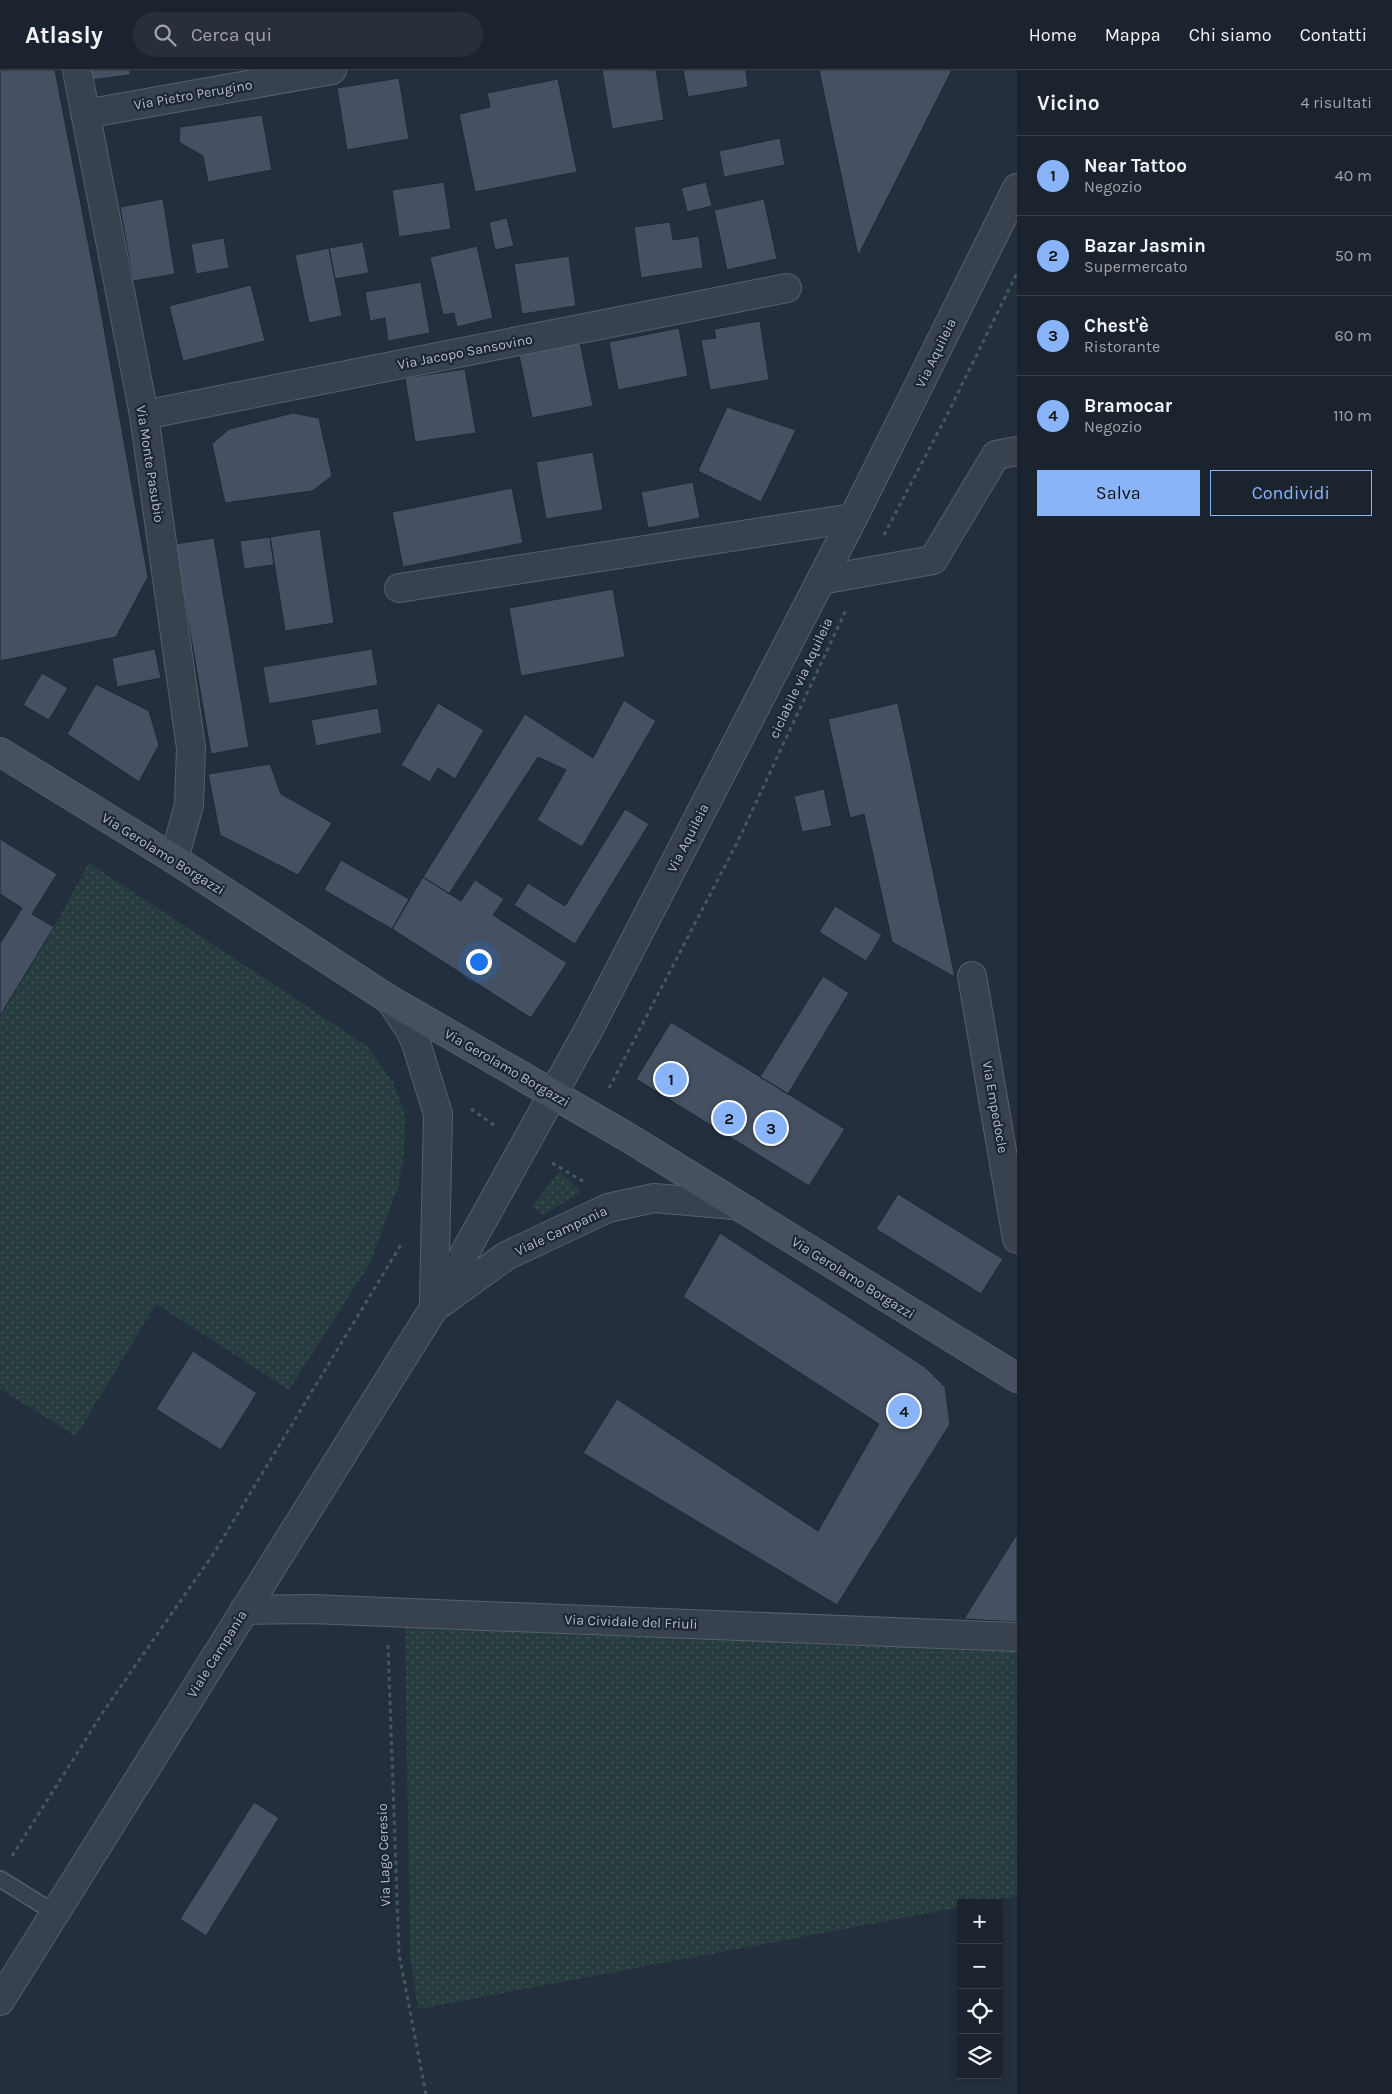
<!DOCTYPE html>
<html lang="it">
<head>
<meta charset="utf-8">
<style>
	body { margin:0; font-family:Karla,sans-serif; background:#282f3a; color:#f1f3f6 }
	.controls { position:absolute; right:15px; bottom:15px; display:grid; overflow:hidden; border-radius:0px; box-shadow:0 2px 8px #0003 }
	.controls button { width:45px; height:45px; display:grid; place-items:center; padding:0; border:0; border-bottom:1px solid #39404a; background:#1b232e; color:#f1f3f6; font:25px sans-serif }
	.you { position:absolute; left:478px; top:891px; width:18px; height:18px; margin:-12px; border:4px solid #fff; border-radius:50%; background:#1a73e8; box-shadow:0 0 0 8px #1a73e833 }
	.badge { display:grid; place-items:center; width:32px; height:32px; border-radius:50%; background:#8ab4f8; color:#111; font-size:16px; font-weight:700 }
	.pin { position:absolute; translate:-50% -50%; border:2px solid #fff; box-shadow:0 1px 5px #0006 }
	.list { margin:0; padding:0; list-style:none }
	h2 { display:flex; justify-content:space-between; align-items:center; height:65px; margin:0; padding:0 20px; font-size:21px }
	h2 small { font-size:16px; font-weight:400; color:#a0a4aa }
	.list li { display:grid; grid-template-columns:32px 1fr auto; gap:15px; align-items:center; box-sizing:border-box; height:80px; padding:0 20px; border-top:1px solid #39404a }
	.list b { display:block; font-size:19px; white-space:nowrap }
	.list p { margin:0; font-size:16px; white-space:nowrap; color:#a0a4aa }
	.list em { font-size:16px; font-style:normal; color:#a0a4aa }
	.actions { display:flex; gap:10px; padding:15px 20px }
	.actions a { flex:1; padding:11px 0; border:1px solid #8ab4f8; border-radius:0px; text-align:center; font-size:18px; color:#8ab4f8 }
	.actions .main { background:#8ab4f8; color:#111 }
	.icon { flex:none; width:28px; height:28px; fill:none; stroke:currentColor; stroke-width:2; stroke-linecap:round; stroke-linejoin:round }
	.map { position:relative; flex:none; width:1017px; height:2024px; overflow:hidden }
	header { display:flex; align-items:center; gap:30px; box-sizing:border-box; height:70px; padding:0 25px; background:#1b232e; border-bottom:1px solid #39404a }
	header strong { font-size:24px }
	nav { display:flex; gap:28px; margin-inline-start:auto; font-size:18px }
	.search { width:350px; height:45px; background:#282f3a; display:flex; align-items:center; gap:12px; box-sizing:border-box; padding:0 18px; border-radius:28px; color:#a0a4aa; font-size:19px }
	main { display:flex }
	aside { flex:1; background:#1b232e }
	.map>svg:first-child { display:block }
	.grass { fill:url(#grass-dots) }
	.building { fill:#455162; stroke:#1f2835 }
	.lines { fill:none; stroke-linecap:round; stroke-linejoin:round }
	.service-casing { stroke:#565f6c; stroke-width:18 }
	.minor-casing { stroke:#565f6c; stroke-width:30 }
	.tertiary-casing { stroke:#565f6c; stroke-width:30 }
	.secondary-casing { stroke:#565f6c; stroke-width:30 }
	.path { stroke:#44595c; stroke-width:3; stroke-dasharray:4 4; stroke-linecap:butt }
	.service { stroke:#38414e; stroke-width:15 }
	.minor { stroke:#38414e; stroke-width:28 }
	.tertiary { stroke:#38414e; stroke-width:28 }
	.secondary { stroke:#465061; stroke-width:28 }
	.labels { text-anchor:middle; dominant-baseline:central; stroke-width:4.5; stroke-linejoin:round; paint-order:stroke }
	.street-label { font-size:14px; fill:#b4bcc9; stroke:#1d2633 }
</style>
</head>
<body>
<header>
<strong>Atlasly</strong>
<div class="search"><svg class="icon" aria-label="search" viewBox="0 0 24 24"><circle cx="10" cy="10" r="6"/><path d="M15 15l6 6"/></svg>Cerca qui</div>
<nav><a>Home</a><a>Mappa</a><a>Chi siamo</a><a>Contatti</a></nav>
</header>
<main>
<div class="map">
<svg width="1017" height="2024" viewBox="0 0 1017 2024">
	<defs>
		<pattern id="grass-dots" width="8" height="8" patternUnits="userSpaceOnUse" patternTransform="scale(1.25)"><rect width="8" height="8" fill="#263c3f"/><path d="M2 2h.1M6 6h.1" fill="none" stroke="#435659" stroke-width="1.8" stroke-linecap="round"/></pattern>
	</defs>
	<rect width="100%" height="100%" fill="#242f3e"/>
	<path class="grass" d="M 89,793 L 367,976 L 393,1012 L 405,1044 L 404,1084 L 398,1117 L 370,1193 L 289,1320 L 156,1234 L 76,1366 L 0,1319 L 0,946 L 54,857 Z
		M 560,1101 L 581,1122 L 543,1145 L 532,1136 Z
		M 405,1552 L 1017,1575 L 1017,1826 L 981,1833 L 961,1833 L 961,1837 L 418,1939 L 410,1886 Z"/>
	<path class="building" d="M 0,0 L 55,0 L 96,213 L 148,507 L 116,567 L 0,591 Z
		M 89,0 L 130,0 L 130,5 L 91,10 Z
		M 602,0 L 656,0 L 664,50 L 612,59 Z
		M 683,0 L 746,0 L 748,17 L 688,27 Z
		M 819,0 L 952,0 L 858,186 Z
		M 399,8 L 409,69 L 347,80 L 337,18 Z
		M 558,9 L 577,102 L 475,122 L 459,44 L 490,37 L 487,23 Z
		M 262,45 L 272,100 L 208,112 L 203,86 L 179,72 L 180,57 Z
		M 780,68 L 785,95 L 724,107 L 719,81 Z
		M 444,112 L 451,159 L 399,167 L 392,120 Z
		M 706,112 L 712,136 L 687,142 L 681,118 Z
		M 163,129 L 175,204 L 133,211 L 120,137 Z
		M 764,129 L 777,189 L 727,200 L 714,140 Z
		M 507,148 L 514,176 L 495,180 L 489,152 Z
		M 670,152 L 673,170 L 699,166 L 703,198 L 641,208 L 634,157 Z
		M 224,168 L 229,198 L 196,204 L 191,174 Z
		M 363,172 L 369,203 L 335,209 L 329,178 Z
		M 477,176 L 493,248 L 457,257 L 454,243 L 443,245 L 430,187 Z
		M 329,178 L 342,246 L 309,253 L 295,185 Z
		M 569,186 L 576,236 L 522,244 L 514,194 Z
		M 421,212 L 430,263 L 388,271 L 385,248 L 370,251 L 365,222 Z
		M 251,215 L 265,271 L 183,291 L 169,236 Z
		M 760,251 L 769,310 L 710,320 L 701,270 L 716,268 L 714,259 Z
		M 679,258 L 688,306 L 618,320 L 609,272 Z
		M 580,272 L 593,336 L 532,348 L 519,285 Z
		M 465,299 L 476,363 L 415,372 L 405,308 Z
		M 727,337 L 796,360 L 761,432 L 698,401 Z
		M 293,343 L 319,348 L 332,406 L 312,421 L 225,433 L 212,374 L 229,359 Z
		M 593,382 L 603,440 L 546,449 L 536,392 Z
		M 693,412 L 700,448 L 648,458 L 641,422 Z
		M 512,418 L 523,473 L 403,497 L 392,442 Z
		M 320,459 L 334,553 L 285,561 L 270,467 Z
		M 270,467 L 274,495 L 244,499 L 240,471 Z
		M 214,468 L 249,677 L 211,684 L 175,474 Z
		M 613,519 L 625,587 L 521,606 L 509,538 Z
		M 155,579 L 161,608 L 117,617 L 112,588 Z
		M 372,579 L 378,615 L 269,634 L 263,597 Z
		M 42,603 L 68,618 L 49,650 L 23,635 Z
		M 96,614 L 149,641 L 159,675 L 139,712 L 67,664 Z
		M 624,630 L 656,651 L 582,777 L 537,750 L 566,700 L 538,687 L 449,824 L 423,807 L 525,644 L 593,688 Z
		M 438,633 L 484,660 L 455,709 L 438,698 L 430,712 L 401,695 Z
		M 898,633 L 955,907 L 892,872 L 864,744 L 850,748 L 828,649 Z
		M 378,638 L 382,663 L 316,676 L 311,650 Z
		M 270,694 L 281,724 L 332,753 L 298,805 L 220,765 L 208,704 Z
		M 824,719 L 832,756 L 802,762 L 794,726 Z
		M 625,739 L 649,754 L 575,874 L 514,835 L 528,813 L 565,836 Z
		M 0,769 L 57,804 L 32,844 L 54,857 L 0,946 L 0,874 L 22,838 L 0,824 Z
		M 341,790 L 409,829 L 392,859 L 324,820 Z
		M 423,807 L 461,831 L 475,810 L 504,829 L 493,845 L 567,893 L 531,948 L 392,859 Z
		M 835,836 L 882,865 L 866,891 L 819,862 Z
		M 823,906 L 849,923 L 788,1024 L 760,1007 Z
		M 671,952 L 845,1059 L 809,1116 L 636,1009 Z
		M 898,1124 L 1003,1189 L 981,1224 L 876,1159 Z
		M 720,1163 L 925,1297 L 945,1317 L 950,1354 L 837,1535 L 583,1383 L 617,1329 L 818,1461 L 879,1354 L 683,1227 Z
		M 193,1281 L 257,1323 L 221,1380 L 156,1339 Z
		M 1017,1464 L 1017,1552 L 964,1549 Z
		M 254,1732 L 279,1748 L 206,1866 L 180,1849 Z"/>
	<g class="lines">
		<g class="service-casing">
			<path id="service" d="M 0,1809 L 55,1843"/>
		</g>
		<g class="minor-casing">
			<path id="minor" d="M 77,0 L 144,345 L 191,678 L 189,735 L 174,789
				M 85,44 L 332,0
				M 144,345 L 787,218
				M 821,510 L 933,490 L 996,385 L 1017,381
				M 399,518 L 853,448
				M 972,906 L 1017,1169
				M 244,1540 L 311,1539 L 1017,1567"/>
		</g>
		<g class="tertiary-casing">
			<path id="tertiary" d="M 390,930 L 409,958 L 416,973 L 438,1044 L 434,1233
				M 441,1233 L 506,1186 L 608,1138 L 654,1128 L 734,1135
				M 0,1931 L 434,1238 L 589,959 L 853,448 L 1017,118"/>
		</g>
		<g class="secondary-casing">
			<path id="secondary" d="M 0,682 L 174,789 L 390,930 L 629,1068 L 1017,1308"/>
		</g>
		<path class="path" d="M 884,465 L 946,347 L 1017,203
			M 609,1018 L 737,773 L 846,540
			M 471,1039 L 497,1057
			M 552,1093 L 586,1113
			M 388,1575 L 399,1884 L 426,2024
			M 12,1786 L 105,1639 L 214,1483 L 402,1173"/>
		<use href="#service" class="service"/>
		<use href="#minor" class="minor"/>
		<use href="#tertiary" class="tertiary"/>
		<use href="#secondary" class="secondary"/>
	</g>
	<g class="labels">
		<g class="street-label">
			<text transform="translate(193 25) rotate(-10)">Via Pietro Perugino</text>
			<text transform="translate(465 282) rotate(-11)">Via Jacopo Sansovino</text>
			<text transform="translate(936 283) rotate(-64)">Via Aquileia</text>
			<text transform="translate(150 394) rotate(81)">Via Monte Pasubio</text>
			<text transform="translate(801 608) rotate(-65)">ciclabile via Aquileia</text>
			<text transform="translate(688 768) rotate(-63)">Via Aquileia</text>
			<text transform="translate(163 784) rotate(32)">Via Gerolamo Borgazzi</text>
			<text transform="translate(507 998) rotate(30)">Via Gerolamo Borgazzi</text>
			<text transform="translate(995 1037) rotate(80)">Via Empedocle</text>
			<text transform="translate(561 1161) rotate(-25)">Viale Campania</text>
			<text transform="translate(853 1208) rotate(32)">Via Gerolamo Borgazzi</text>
			<text transform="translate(631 1552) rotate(2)">Via Cividale del Friuli</text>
			<text transform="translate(217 1584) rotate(-58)">Viale Campania</text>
			<text transform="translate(384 1785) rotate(-92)">Via Lago Ceresio</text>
		</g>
	</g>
</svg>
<div class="controls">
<button>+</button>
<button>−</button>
<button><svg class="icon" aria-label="locate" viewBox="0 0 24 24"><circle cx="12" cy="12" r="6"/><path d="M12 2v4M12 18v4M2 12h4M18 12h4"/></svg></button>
<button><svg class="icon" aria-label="layers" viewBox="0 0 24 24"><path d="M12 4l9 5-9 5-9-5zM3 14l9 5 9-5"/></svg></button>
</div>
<div class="you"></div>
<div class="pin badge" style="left:671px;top:1009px">1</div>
<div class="pin badge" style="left:729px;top:1048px">2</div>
<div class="pin badge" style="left:771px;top:1058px">3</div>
<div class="pin badge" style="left:904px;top:1341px">4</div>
</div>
<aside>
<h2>Vicino<small>4 risultati</small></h2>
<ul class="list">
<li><span class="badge">1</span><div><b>Near Tattoo</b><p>Negozio</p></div><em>40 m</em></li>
<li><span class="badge">2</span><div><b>Bazar Jasmin</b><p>Supermercato</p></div><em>50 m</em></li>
<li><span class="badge">3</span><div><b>Chest'è</b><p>Ristorante</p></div><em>60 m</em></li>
<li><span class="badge">4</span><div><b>Bramocar</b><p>Negozio</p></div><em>110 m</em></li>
</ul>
<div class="actions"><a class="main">Salva</a><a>Condividi</a></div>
</aside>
</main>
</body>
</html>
